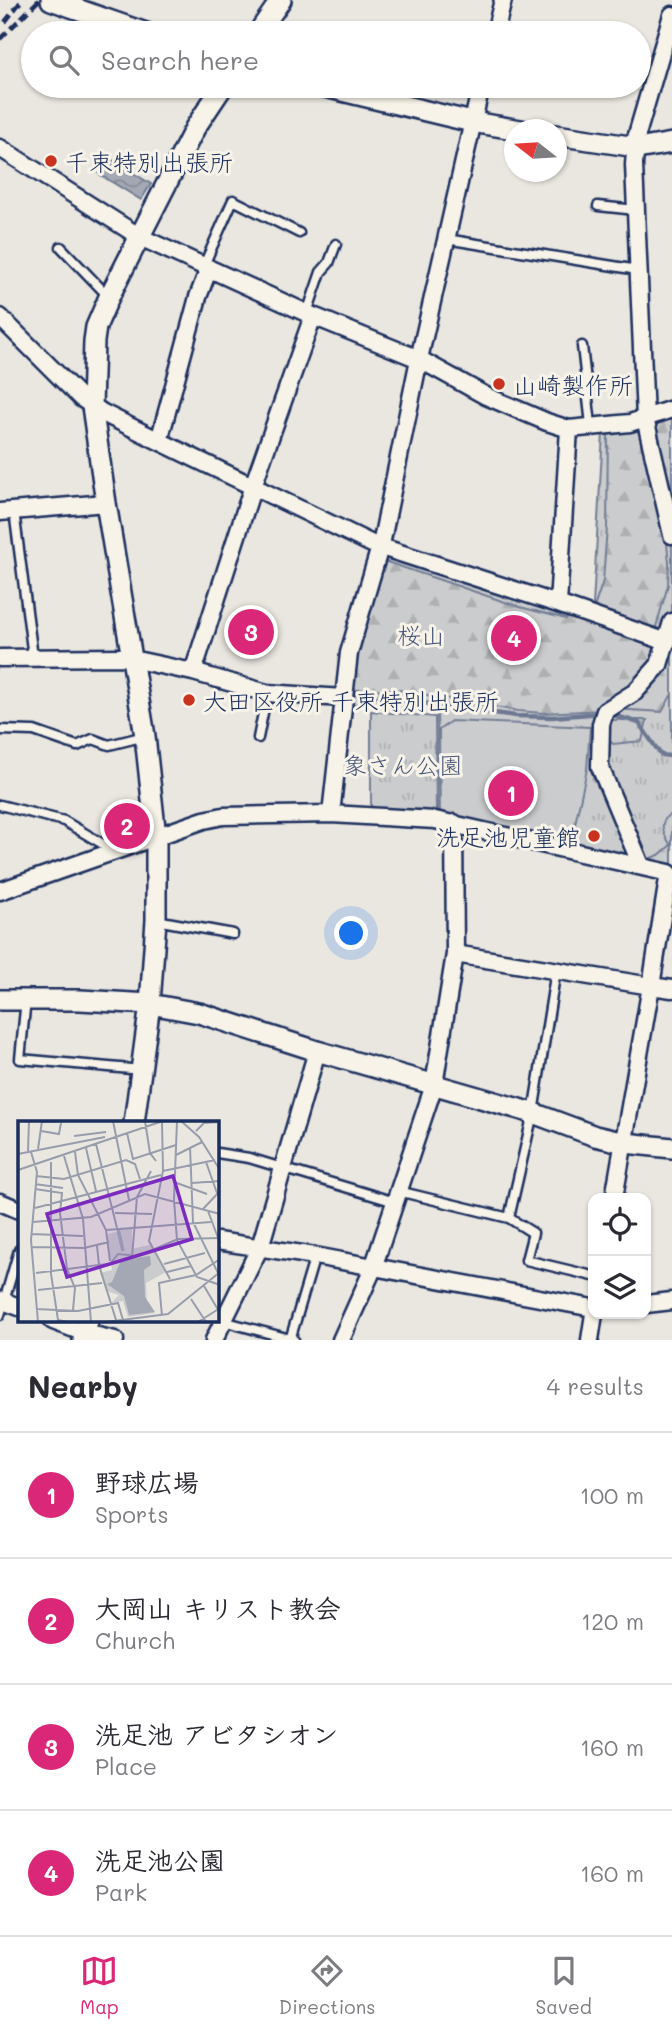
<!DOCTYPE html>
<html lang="en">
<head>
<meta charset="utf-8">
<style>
	body { margin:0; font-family:Mali,"Klee One",sans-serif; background:#f7f7f7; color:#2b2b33 }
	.controls { position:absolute; right:21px; bottom:21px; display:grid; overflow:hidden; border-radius:14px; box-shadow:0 2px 5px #0004 }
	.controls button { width:63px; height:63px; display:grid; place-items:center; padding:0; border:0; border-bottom:2px solid #e1e1e2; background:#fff; color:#2b2b33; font:35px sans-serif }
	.compass { position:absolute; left:504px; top:119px; width:63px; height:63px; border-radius:50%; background:#fff; box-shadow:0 2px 5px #0004; rotate:287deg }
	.you { position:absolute; left:352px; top:934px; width:24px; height:24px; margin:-18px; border:5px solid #fff; border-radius:50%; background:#1a73e8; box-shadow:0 0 0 10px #1a73e833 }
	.badge { display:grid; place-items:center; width:46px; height:46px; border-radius:50%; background:#db2777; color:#fff; font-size:23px; font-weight:700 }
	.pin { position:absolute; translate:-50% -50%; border:4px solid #fff; box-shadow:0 2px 7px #0006 }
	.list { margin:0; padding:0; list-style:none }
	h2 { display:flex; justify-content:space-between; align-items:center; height:91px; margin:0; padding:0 28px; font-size:30px }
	h2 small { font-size:23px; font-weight:400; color:#7c7c81 }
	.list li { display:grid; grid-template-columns:46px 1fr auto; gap:21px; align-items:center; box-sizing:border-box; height:126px; padding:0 28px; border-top:2px solid #e1e1e2 }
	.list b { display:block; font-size:26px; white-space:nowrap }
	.list p { margin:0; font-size:23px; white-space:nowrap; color:#7c7c81 }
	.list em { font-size:23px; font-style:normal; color:#7c7c81 }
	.icon { flex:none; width:38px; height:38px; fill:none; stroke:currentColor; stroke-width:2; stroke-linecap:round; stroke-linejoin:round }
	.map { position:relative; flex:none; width:672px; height:1340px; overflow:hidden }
	.search { position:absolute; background:#fff; box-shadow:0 2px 5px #0004; left:21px; right:21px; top:21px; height:77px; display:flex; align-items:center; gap:18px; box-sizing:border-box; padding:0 24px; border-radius:38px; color:#7c7c81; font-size:26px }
	.sheet { height:595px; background:#fff }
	nav { display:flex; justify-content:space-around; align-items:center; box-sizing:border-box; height:98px; border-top:2px solid #e1e1e2; background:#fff; font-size:19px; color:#7c7c81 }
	nav a { display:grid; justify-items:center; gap:4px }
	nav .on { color:#db2777 }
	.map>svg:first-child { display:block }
	.grass { fill:url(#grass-tufts); stroke:#737e96; stroke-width:2 }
	.forest { fill:url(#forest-firs); stroke:#737e96; stroke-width:2 }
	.garden { fill:#cbcccd; stroke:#737e96; stroke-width:2 }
	.water { fill:url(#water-waves); stroke:#6d7892; stroke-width:2 }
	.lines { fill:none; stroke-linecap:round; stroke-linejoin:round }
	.stream { stroke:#6d7892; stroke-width:4.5 }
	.service-casing { stroke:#1b2f5e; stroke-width:13 }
	.minor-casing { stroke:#1b2f5e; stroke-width:21 }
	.tertiary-casing { stroke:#1b2f5e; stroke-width:24 }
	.service { stroke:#f7f3e8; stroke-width:8 }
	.minor { stroke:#f7f3e8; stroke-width:16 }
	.tertiary { stroke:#f7f3e8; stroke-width:19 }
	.rail { stroke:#1b2f5e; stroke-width:4.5; stroke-dasharray:10 5; stroke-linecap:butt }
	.poi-dot { fill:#c8321e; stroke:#f7f3e8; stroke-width:2.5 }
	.labels { text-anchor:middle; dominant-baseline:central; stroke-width:6; stroke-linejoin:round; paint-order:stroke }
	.poi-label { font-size:24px; fill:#1b2f5e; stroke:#f7f3e8; text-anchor:start }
	.park-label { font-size:24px; fill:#47567a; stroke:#f7f3e8 }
	.inset-river { fill:none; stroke:#a3a8b4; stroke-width:3.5 }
	.inset-road { fill:none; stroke:#979dac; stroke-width:2 }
	.view { fill:#7b2cbf; fill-opacity:0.15; stroke:#7b2cbf; stroke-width:3.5 }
	.inset-edge { fill:none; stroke:#1b2f5e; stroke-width:3.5 }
</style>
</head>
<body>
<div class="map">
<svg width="672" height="1340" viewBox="0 0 672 1340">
	<defs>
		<pattern id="grass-tufts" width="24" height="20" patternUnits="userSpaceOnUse" patternTransform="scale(1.75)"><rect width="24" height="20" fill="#cbcccd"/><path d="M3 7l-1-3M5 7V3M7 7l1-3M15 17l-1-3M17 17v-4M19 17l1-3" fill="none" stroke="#aeb0b2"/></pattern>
		<pattern id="forest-firs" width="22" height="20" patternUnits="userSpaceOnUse" patternTransform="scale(1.75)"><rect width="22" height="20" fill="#cbcccd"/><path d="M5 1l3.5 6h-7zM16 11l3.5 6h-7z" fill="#aeb0b2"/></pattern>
		<pattern id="water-waves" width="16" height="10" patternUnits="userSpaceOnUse" patternTransform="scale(1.75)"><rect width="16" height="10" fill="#a3a8b4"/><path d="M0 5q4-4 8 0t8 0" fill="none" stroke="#848996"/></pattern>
	</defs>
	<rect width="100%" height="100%" fill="#eae7e0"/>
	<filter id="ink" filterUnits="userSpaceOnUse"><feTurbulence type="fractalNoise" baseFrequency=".0143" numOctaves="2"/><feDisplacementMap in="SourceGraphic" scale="14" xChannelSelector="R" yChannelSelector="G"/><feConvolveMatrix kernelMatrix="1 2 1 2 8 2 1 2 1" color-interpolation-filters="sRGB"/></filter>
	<g filter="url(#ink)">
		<path class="grass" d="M 672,418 L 672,869 L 438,814 L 437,705 L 346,704 L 384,552 L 592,622 L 603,433 Z
			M 371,711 L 435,717 L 436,816 L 371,811 Z"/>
		<path class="forest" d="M 672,414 L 672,505 L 667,478 L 653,429 L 654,423 Z
			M 650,428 L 664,515 L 669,563 L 668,585 L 654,634 L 593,611 L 603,581 L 607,527 L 608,432 Z
			M 384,561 L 520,607 L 566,619 L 570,612 L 660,644 L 640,682 L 604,710 L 543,713 L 518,711 L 393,689 L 351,690 L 354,661 Z
			M 672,638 L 672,694 L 662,712 L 615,709 Z
			M 610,720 L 647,720 L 642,741 L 613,744 L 610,741 Z
			M 672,813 L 672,868 L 648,859 L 659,855 L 671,845 C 663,834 657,821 672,813 Z"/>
		<path class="garden" d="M 451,721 L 590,727 L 587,769 L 570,847 L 440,818 L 439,730 Z"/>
		<path class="water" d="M 109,158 L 151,184 L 141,200 L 99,174 Z"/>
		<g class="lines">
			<path class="stream" d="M 350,693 L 516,716 L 552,717 L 602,713
				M 610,714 L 639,723 L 661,755 L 670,756"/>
			<g class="service-casing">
				<path id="service" d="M 598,206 L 636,210
					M 446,239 L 638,270
					M 61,247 L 109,297
					M 204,265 L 233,200 L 299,233
					M 307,313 L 321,272 L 329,263 L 336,244
					M 582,346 L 591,425
					M 14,511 L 33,657
					M 0,730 L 34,731 L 77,746 L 93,739 L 109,745 L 145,736
					M 258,738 L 267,693
					M 0,805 L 64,821 L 113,850
					M 156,920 L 233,934
					M 26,999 L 20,1059 L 142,1070
					M 217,1153 L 249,1158 L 395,1202
					M 398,1191 L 509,1218 L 533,1233 L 526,1260 L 593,1276
					M 509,1218 L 533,1113 L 556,970
					M 0,1315 L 19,1250
					M 223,1321 L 294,1340
					M 290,1340 L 315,1256"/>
			</g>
			<g class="minor-casing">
				<path id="minor" d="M 672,15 L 636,138 L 634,165 L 645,418 L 672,535
					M 495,33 L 503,0
					M 0,148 L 140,237 L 313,316 L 419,359 L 486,396 L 547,422 L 569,429 L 630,423 L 672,409
					M 0,317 L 81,398 L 103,413 L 159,441 L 372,544 L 558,604 L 667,642
					M 159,441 L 198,297 L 209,268
					M 0,512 L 106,503
					M 558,604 L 569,429
					M 0,658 L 122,657 L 193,672 L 267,693 L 343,698
					M 193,672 L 253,486 L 313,316
					M 331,814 L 349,653 L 382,540 L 419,359 L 481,86
					M 641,865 L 600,767 L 601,724 L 605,711 L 635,692 L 659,665 L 672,622
					M 0,891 L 204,820 L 223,816 L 331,814 L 435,820 L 669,873 L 651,986 L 672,989
					M 455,954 L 651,986 L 614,1198
					M 0,1202 L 19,1210
					M 217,1241 L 315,1256 L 593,1308
					M 0,1300 L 19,1307
					M 646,1304 L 672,1301
					M 53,1321 L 85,1333 L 115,1340
					M 214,1340 L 260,1247 L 317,1051
					M 341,1340 L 372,1271 L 434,1085 L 455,954 L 454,823
					M 590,1340 L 594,1314"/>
			</g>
			<g class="tertiary-casing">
				<path id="tertiary" d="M 51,0 L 146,33
					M 258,33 L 281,0
					M 321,86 L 472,122 L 521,130
					M 556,135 L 643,148 L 672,143
					M 0,1000 L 80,1000 L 150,1004 L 199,1013 L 317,1051 L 533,1113 L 595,1136 L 625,1143 L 672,1148
					M 134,1123 L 150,1004 L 156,920 L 156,837 L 145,736 L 106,503 L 92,406 L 94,341 L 96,327 L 109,297 L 195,128 L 223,86
					M 83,1340 L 88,1321"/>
			</g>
			<use href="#service" class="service"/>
			<use href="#minor" class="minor"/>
			<use href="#tertiary" class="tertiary"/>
			<path class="rail" d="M 5,22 L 22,0
				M 0,39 L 39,0"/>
		</g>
	</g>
	<g class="poi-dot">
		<circle cx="51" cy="161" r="7"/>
		<circle cx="499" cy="384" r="7"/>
		<circle cx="189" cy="700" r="7"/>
		<circle cx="594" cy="836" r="7"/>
	</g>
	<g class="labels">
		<g class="poi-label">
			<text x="65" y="161">千束特別出張所</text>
			<text x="513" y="384">山崎製作所</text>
			<text x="203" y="700">大田区役所 千束特別出張所</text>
			<text x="580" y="836" text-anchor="end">洗足池児童館</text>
		</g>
		<g class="park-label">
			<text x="421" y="634">桜山</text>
			<text x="403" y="764">象さん公園</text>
		</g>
	</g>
	<g transform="translate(18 1121)">
		<rect width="201" height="201" fill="#eae7e0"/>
		<path d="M 114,107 L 114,128 L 132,124 L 148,151 L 128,162 L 129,183 L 137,192 L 110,196 L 105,180 L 93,182 L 101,174 L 88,170 L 82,152 L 94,149 L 89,113 Z" fill="#cbcccd"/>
		<path d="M 100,107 L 113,107 L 114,128 L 132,124 L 138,133 L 136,143 L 132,133 L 121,138 L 104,136 Z" fill="#cbcccd"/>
		<path d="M 132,135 L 133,144 L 126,149 L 127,176 L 137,191 L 111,194 L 106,175 L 89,163 L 94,161 L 103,139 Z" fill="#a3a8b4"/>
		<path class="inset-river" d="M 100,108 L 105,130"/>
		<path class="inset-road" d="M 95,0 L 111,79M 127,0 L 132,32 L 138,40M 159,0 L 156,79 L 159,119 L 179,156 L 202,164M 163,0 L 181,16 L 202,49M 24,1 L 49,0M 144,1 L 145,50 L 131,120 L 152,158M 23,10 L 41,13 L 43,2M 178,10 L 186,2 L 202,1M 109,12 L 115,38 L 158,24M 56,15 L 88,11M 78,23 L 99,107M 172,26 L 175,101 L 200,152M 68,27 L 78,70M 20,28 L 24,0M 10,30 L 11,0M 13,31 L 19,51 L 13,119 L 20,201M 57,31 L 60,54 L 88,109 L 92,140M 0,33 L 87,16M 158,34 L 184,21M 46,35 L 65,98 L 73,201M 33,41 L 33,153 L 40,199 L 50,201M 188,41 L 199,72M 0,49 L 145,0M 145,50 L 197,39M 18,55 L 46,58 L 108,39 L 117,43 L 122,58M 156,61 L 189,73M 174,62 L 202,60M 17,63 L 45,67M 17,68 L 44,72 L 42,92 L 49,148 L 57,167 L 55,189M 17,87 L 143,54M 185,88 L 202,70M 190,90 L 202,122M 97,92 L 134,93M 15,101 L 73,96 L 127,73 L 202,93M 88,109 L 193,101M 13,113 L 65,115M 13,126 L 66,127 L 91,121M 114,136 L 119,76 L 133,50M 146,143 L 187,132M 149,151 L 173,145M 18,152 L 81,144 L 79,125M 186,165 L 202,192M 20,169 L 84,162M 173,178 L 188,201M 18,188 L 60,190 L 100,182 L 105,199M 144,195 L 141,162 L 178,154 L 202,138M 98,199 L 81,144 L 92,143 L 100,133 L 120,135 L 160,118 L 202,117M 88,201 L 150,193 L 202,151M 180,201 L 199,189"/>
		<path class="view" d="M 155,55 L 174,118 L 49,156 L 29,93 Z"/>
		<rect width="201" height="201" class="inset-edge"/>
	</g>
</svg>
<div class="controls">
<button><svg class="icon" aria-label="locate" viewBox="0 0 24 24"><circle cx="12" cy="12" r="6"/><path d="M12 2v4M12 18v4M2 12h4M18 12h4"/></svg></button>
<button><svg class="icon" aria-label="layers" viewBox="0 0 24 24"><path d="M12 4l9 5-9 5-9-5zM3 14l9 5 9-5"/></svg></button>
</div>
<svg class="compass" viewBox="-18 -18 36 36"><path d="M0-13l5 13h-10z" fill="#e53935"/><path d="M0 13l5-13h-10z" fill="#7c7c81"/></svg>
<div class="you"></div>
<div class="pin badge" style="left:511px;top:793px">1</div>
<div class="pin badge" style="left:127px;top:826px">2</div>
<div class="pin badge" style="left:251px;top:632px">3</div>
<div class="pin badge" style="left:514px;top:638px">4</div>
<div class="search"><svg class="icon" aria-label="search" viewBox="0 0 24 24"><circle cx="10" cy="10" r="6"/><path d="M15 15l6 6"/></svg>Search here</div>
</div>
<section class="sheet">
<h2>Nearby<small>4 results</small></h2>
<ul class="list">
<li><span class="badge">1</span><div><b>野球広場</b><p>Sports</p></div><em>100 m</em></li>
<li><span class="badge">2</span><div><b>大岡山 キリスト教会</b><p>Church</p></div><em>120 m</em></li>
<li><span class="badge">3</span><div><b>洗足池 アビタシオン</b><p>Place</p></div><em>160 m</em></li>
<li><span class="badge">4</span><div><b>洗足池公園</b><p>Park</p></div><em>160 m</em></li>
</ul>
</section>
<nav>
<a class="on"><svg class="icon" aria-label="map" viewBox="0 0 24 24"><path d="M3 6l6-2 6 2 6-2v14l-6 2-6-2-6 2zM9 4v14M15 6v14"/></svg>Map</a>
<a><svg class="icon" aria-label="directions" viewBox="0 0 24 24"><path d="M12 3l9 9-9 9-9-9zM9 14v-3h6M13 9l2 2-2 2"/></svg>Directions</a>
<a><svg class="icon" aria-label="saved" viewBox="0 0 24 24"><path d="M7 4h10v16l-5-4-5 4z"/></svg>Saved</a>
</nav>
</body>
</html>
